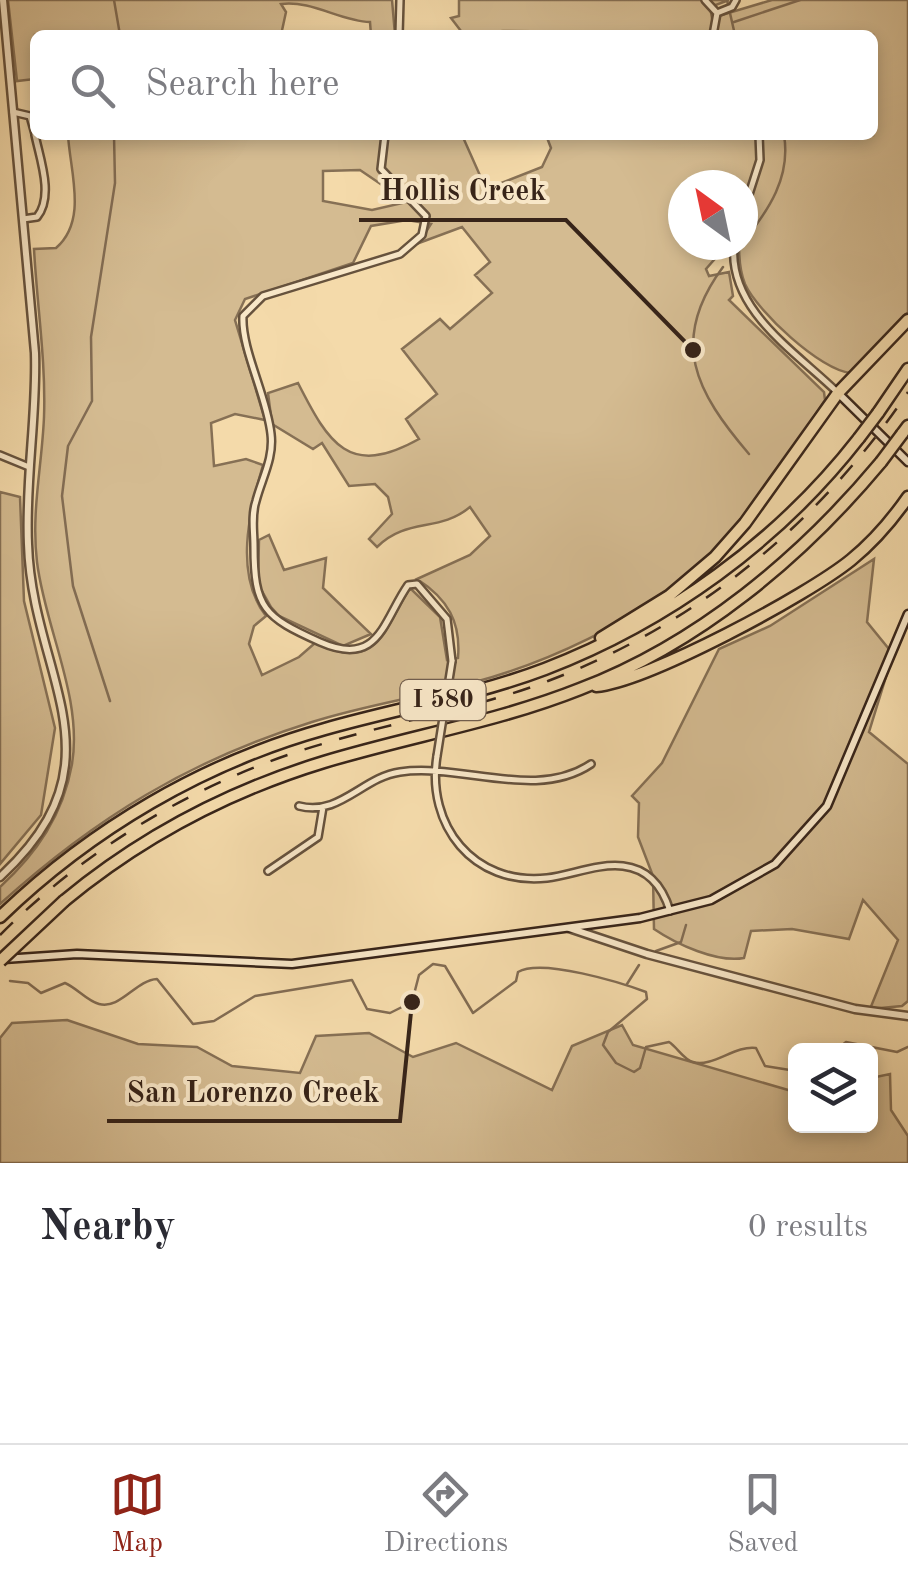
<!DOCTYPE html>
<html lang="en">
<head>
<meta charset="utf-8">
<style>
	body { margin:0; font-family:"Old Standard TT",serif; background:#f2f2f3; color:#2b2b33 }
	.controls { position:absolute; right:30px; bottom:30px; display:grid; overflow:hidden; border-radius:15px; box-shadow:0 5px 15px #0003 }
	.controls button { width:90px; height:90px; display:grid; place-items:center; padding:0; border:0; border-bottom:2px solid #e1e1e2; background:#fff; color:#2b2b33; font:50px sans-serif }
	.compass { position:absolute; left:668px; top:170px; width:90px; height:90px; border-radius:50%; background:#fff; box-shadow:0 5px 15px #0003; rotate:327deg }
	.list { margin:0; padding:0; list-style:none }
	h2 { display:flex; justify-content:space-between; align-items:center; height:130px; margin:0; padding:0 40px; font-size:42px }
	h2 small { font-size:32px; font-weight:400; color:#7c7c81 }
	.icon { flex:none; width:55px; height:55px; fill:none; stroke:currentColor; stroke-width:2; stroke-linecap:round; stroke-linejoin:round }
	.map { position:relative; flex:none; width:908px; height:1163px; overflow:hidden }
	.search { position:absolute; background:#fff; box-shadow:0 5px 15px #0003; left:30px; right:30px; top:30px; height:110px; display:flex; align-items:center; gap:25px; box-sizing:border-box; padding:0 35px; border-radius:15px; color:#7c7c81; font-size:38px }
	.sheet { height:280px; background:#fff }
	nav { display:flex; justify-content:space-around; align-items:center; box-sizing:border-box; height:140px; border-top:2px solid #e1e1e2; background:#fff; font-size:28px; color:#7c7c81 }
	nav a { display:grid; justify-items:center; gap:5px }
	nav .on { color:#8f2418 }
	.map>svg:first-child { display:block }
	.green { fill:#d4bb91; stroke:#867055; stroke-width:2.5; fill-rule:evenodd }
	.lines { fill:none; stroke-linecap:round; stroke-linejoin:round }
	.stream { stroke:#826c53; stroke-width:2.5 }
	.minor-casing { stroke:#66523d; stroke-width:10 }
	.tertiary-casing { stroke:#66523d; stroke-width:11 }
	.secondary-casing { stroke:#372419; stroke-width:11 }
	.motorway-casing { stroke:#372419; stroke-width:15 }
	.minor { stroke:#f8e7c8; stroke-width:5 }
	.tertiary { stroke:#f8e7c8; stroke-width:6 }
	.secondary { stroke:#f8e7c8; stroke-width:6 }
	.motorway { stroke:#f4daaa; stroke-width:10 }
	.rail { stroke:#372419; stroke-width:2.5; stroke-dasharray:18 18; stroke-linecap:butt }
	.minor-bridge-casing { stroke:#66523d; stroke-width:10; stroke-linecap:butt }
	.motorway-bridge-casing { stroke:#372419; stroke-width:15; stroke-linecap:butt }
	.minor-bridge { stroke:#f8e7c8; stroke-width:5 }
	.motorway-bridge { stroke:#f4daaa; stroke-width:10 }
	.labels { text-anchor:middle; dominant-baseline:central; stroke-width:8; stroke-linejoin:round; paint-order:stroke }
	.shield { fill:#f8e7c8; stroke:#715e4e; stroke-width:2.5 }
	.shield-label { font-size:25px; font-weight:bold; fill:#372419 }
	.leader { fill:none; stroke:#372419; stroke-width:4 }
	.callout-dot { fill:#372419; stroke:#f8e7c8; stroke-width:4 }
	.callout-label { font-size:30px; text-anchor:middle; font-weight:bold; fill:#372419; stroke:#f8e7c8; stroke-width:8; stroke-linejoin:round; paint-order:stroke }
</style>
</head>
<body>
<div class="map">
<svg width="908" height="1163" viewBox="0 0 908 1163">
	<rect width="100%" height="100%" fill="#f4daaa"/>
	<filter id="stains"><feTurbulence type="fractalNoise" baseFrequency=".002" numOctaves="4"/><feColorMatrix values="0 0 0 0 .2 0 0 0 0 .09 0 0 0 0 .02 0 0 0 .5 -.17"/></filter>
	<radialGradient id="worn" r=".72"><stop offset=".6" stop-color="#630" stop-opacity="0"/><stop offset="1" stop-color="#630" stop-opacity=".3"/></radialGradient>
	<path class="green" d="M 8,0 L 392,0 L 395,35 L 371,35 L 370,22 C 340,21 312,0 281,4 L 286,12 L 281,35 L 35,35 L 35,79 L 17,81 Z
		M 459,0 L 729,0 L 710,7 L 712,18 L 772,0 L 908,0 L 908,312 L 851,373 C 821,371 757,311 745,284 C 740,272 739,257 739,245 L 743,245 L 743,185 L 683,185 L 683,245 L 727,245 L 706,269 L 709,276 L 729,272 L 733,296 L 729,300 L 824,392 L 825,400 C 785,460 747,528 691,574 C 631,623 549,662 475,682 C 421,697 365,705 312,722 C 190,760 95,818 0,904 L 0,887 C 37,853 63,815 72,764 C 83,698 45,628 37,562 C 31,512 42,466 44,417 C 46,361 37,305 34,249 L 56,248 C 88,220 70,172 68,135 L 462,135 L 486,189 L 542,167 L 551,148 L 546,135 L 873,135 L 873,35 L 503,31 L 464,35 L 451,18 L 459,16 ZM 360,170 L 407,202 L 372,210 L 323,201 L 323,171 ZM 407,220 L 431,224 L 419,243 L 462,227 L 490,262 L 475,275 L 492,293 L 450,329 L 440,319 L 402,349 L 437,394 L 406,419 L 419,439 C 349,478 329,444 298,383 L 268,393 L 272,424 L 313,449 L 322,443 L 349,486 L 375,484 L 388,497 L 392,514 L 369,539 L 377,547 C 407,517 439,533 470,507 L 490,536 L 470,555 L 417,579 C 448,599 461,622 458,658 L 447,660 L 440,617 L 410,588 C 383,630 379,673 315,643 L 299,657 L 262,675 L 249,644 L 254,626 L 266,616 C 234,575 249,512 263,465 L 246,459 L 214,466 L 211,423 L 235,414 L 265,420 L 235,320 L 245,299 L 353,263 L 371,226 Z
		M 0,492 L 20,497 L 24,601 L 55,728 L 41,815 L 0,864 Z
		M 269,535 L 284,570 L 326,558 L 323,588 L 371,634 L 343,646 L 279,616 L 271,607 L 258,584 L 259,540 Z
		M 874,559 L 867,622 L 893,654 L 869,732 L 908,764 L 908,1001 L 902,1006 L 870,1009 L 898,940 L 863,900 L 849,939 L 792,929 L 751,931 L 744,958 C 717,963 676,944 654,929 L 653,876 L 638,837 L 639,803 L 632,796 L 662,763 L 719,649 L 770,626 Z
		M 67,1020 L 138,1044 L 197,1047 L 232,1066 L 300,1073 L 316,1036 L 369,1033 L 413,1057 L 456,1043 L 552,1090 L 572,1046 L 622,1025 L 633,1045 L 795,1092 L 796,1126 L 870,1126 L 871,1078 L 890,1074 L 891,1110 L 908,1136 L 908,1163 L 0,1163 L 0,1038 L 12,1023 Z"/>
	<g class="lines">
		<path class="stream" d="M 114,0 L 120,35
			M 727,0 L 735,35
			M 734,22 L 800,0
			M 743,242 C 769,210 791,177 784,135
			M 723,267 C 668,341 696,392 749,454
			M 110,701 L 73,586 L 62,496 L 68,446 L 92,401 L 91,337 L 115,183 L 114,135
			M 656,951 L 681,942 L 686,925
			M 10,981 L 28,983 L 41,993 L 65,983 C 77,988 87,1001 99,1004 C 120,1010 136,980 157,979 L 193,1024 L 214,1021 L 255,996 L 352,980 L 367,1009 L 390,1013 L 412,1002 L 419,975 L 433,964 L 445,966 L 473,1013 L 516,981 L 518,972 C 542,958 622,983 646,992 L 647,999 L 608,1032 L 603,1045 L 616,1063 L 634,1072 L 640,1068 L 646,1047 L 669,1042 C 677,1047 684,1060 693,1062 C 712,1068 735,1045 756,1048 L 765,1066 L 796,1071
			M 627,984 L 639,965
			M 836,1050 L 846,1042 L 897,1052 L 908,1047"/>
		<g class="minor-casing">
			<path id="minor" d="M 705,0 L 717,13 L 713,35
				M 717,13 L 732,7 L 736,0
				M 399,35 L 400,0
				M 13,112 L 30,116 L 35,134
				M 385,135 L 381,169 L 426,216 L 422,235 L 400,254 L 263,296 L 243,316 C 241,349 267,396 271,434 C 274,458 262,478 256,501 C 251,516 254,531 254,546 C 254,608 264,617 320,642 C 379,668 383,621 408,585 L 417,584 L 447,619 L 452,661
				M 743,213 L 760,160 L 759,135
				M 23,219 L 37,217 C 54,196 40,159 35,135
				M 734,245 C 728,310 796,352 837,392
				M 0,455 L 29,467
				M 437,756 C 426,825 473,886 547,878 C 571,875 599,863 623,866 C 649,869 663,888 670,911
				M 299,806 C 339,817 363,777 400,772 C 462,763 536,801 591,764
				M 268,871 L 318,837 L 323,807"/>
		</g>
		<g class="tertiary-casing">
			<path id="tertiary" d="M 0,877 C 127,760 32,678 28,544 C 25,480 37,417 35,353 L 3,0
				M 569,928 L 647,954 L 855,1009 L 908,1016"/>
		</g>
		<g class="secondary-casing">
			<path id="secondary" d="M 838,393 L 908,462
				M 4,959 L 77,954 L 292,964 L 640,918 L 711,900 L 775,864 L 827,806 L 908,614"/>
		</g>
		<g class="motorway-casing">
			<path id="motorway" d="M 878,413 L 908,369
				M 902,434 L 908,426
				M 601,638 L 669,596 L 715,557 L 745,523 L 838,393 L 908,320
				M 596,686 C 648,681 808,595 851,560 C 873,542 892,520 908,497
				M 64,901 C 140,838 229,791 324,762 C 410,736 497,722 580,689 C 698,644 801,558 881,462
				M 0,917 C 91,829 203,763 325,729 C 398,708 474,696 545,669 C 667,622 778,542 859,438"/>
		</g>
		<use href="#minor" class="minor"/>
		<use href="#tertiary" class="tertiary"/>
		<use href="#secondary" class="secondary"/>
		<use href="#motorway" class="motorway"/>
		<path class="rail" d="M 0,935 C 91,844 205,777 329,742 C 402,720 477,708 548,681 C 696,625 820,523 908,392"/>
		<g class="minor-bridge-casing">
			<path id="minor-bridge" d="M 437,756 L 452,661"/>
		</g>
		<g class="motorway-bridge-casing">
			<path id="motorway-bridge" d="M 859,438 L 878,413
				M 881,462 L 902,434
				M 0,961 L 64,901"/>
		</g>
		<use href="#minor-bridge" class="minor-bridge"/>
		<use href="#motorway-bridge" class="motorway-bridge"/>
	</g>
	<g class="labels">
		<rect class="shield" x="400.5" y="680" width="85" height="40" rx="8"/>
		<g class="shield-label">
			<text x="443" y="700">I 580</text>
		</g>
	</g>
	<path class="leader" d="M693 350L566 220H359M412 1002L400 1121H107"/>
	<g class="callout-dot">
		<circle cx="693" cy="350" r="10"/>
		<circle cx="412" cy="1002" r="10"/>
	</g>
	<g class="callout-label">
		<text x="463" y="200">Hollis Creek</text>
		<text x="253" y="1102">San Lorenzo Creek</text>
	</g>
	<rect width="100%" height="100%" filter="url(#stains)"/>
	<rect width="100%" height="100%" fill="url(#worn)"/>
</svg>
<div class="controls">
<button><svg class="icon" aria-label="layers" viewBox="0 0 24 24"><path d="M12 4l9 5-9 5-9-5zM3 14l9 5 9-5"/></svg></button>
</div>
<svg class="compass" viewBox="-18 -18 36 36"><path d="M0-13l5 13h-10z" fill="#e53935"/><path d="M0 13l5-13h-10z" fill="#7c7c81"/></svg>
<div class="search"><svg class="icon" aria-label="search" viewBox="0 0 24 24"><circle cx="10" cy="10" r="6"/><path d="M15 15l6 6"/></svg>Search here</div>
</div>
<section class="sheet">
<h2>Nearby<small>0 results</small></h2>
<ul class="list">
</ul>
</section>
<nav>
<a class="on"><svg class="icon" aria-label="map" viewBox="0 0 24 24"><path d="M3 6l6-2 6 2 6-2v14l-6 2-6-2-6 2zM9 4v14M15 6v14"/></svg>Map</a>
<a><svg class="icon" aria-label="directions" viewBox="0 0 24 24"><path d="M12 3l9 9-9 9-9-9zM9 14v-3h6M13 9l2 2-2 2"/></svg>Directions</a>
<a><svg class="icon" aria-label="saved" viewBox="0 0 24 24"><path d="M7 4h10v16l-5-4-5 4z"/></svg>Saved</a>
</nav>
</body>
</html>
